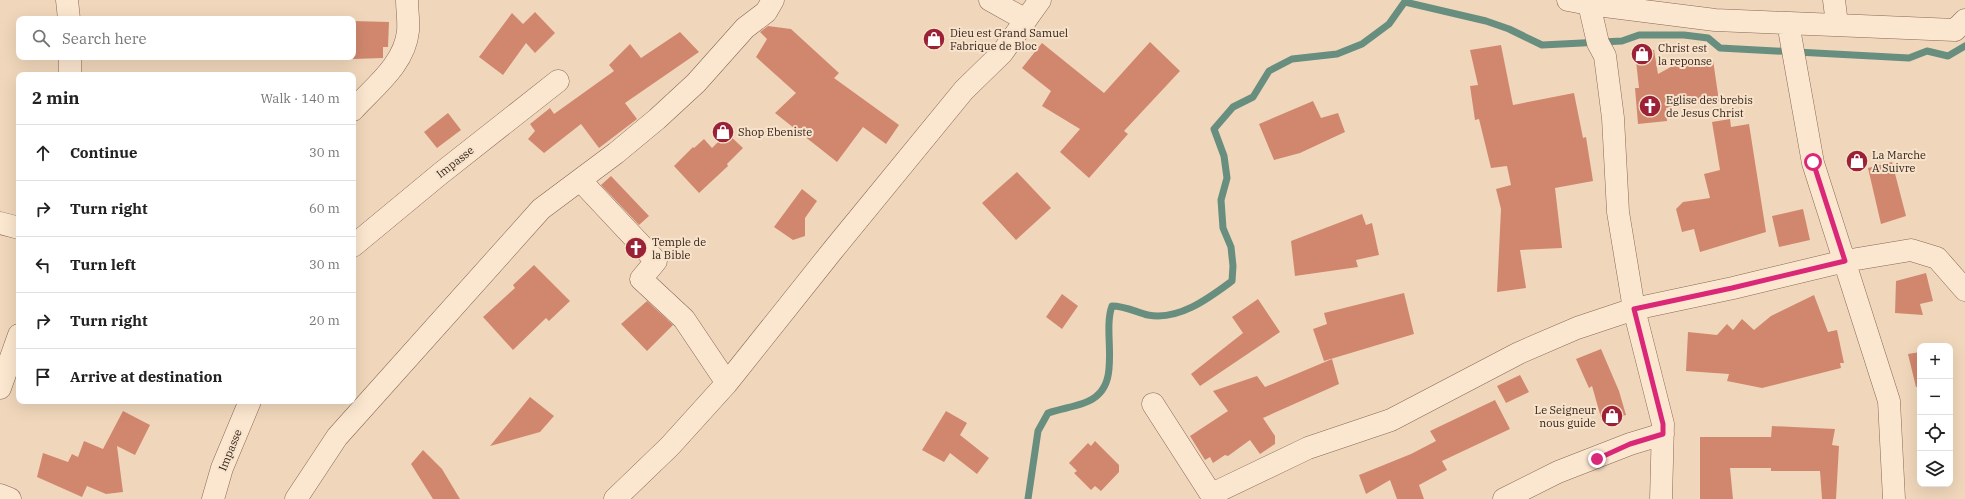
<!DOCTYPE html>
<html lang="en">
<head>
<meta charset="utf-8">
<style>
	body { margin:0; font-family:"IBM Plex Serif",serif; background:#f2f2f2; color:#222 }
	.controls { position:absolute; right:12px; bottom:12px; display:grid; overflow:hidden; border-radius:8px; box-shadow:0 4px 16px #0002 }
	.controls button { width:36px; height:36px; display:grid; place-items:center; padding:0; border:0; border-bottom:1px solid #e0e0e0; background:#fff; color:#222; font:20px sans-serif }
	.stop { position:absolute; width:12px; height:12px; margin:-9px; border:3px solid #db2777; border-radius:50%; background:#fff }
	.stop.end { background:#db2777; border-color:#fff; box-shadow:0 1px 4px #0008 }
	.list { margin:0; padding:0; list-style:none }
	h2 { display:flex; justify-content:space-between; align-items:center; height:52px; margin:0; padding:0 16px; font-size:17px }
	h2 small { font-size:13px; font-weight:400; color:#767676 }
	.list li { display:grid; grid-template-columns:26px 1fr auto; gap:12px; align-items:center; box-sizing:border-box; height:56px; padding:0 16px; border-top:1px solid #e0e0e0 }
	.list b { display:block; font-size:15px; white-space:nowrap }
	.list em { font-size:13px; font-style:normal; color:#767676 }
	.icon { flex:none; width:22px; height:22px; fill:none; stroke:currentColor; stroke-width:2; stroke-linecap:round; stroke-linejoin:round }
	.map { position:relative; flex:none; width:1965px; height:499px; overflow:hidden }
	.search { position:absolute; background:#fff; box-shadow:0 4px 16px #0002; left:16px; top:16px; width:340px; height:44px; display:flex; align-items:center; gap:10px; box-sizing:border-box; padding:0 14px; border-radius:8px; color:#767676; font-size:15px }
	.panel { position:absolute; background:#fff; box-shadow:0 4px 16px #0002; left:16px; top:72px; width:340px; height:332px; border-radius:8px }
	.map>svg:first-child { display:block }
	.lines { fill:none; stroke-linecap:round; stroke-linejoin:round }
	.stream { stroke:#678e7e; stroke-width:7 }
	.building { fill:#d1876e }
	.minor-casing { stroke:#886754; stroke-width:23 }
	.minor { stroke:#fbe6cf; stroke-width:22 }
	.route { stroke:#db2777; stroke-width:5 }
	.labels { text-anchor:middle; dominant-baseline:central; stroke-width:4; stroke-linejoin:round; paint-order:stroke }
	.poi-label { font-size:11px; fill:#36231a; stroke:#f7e3cb; text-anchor:start }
	.street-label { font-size:11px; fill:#36231a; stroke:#f7e3cb }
</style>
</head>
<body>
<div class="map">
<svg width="1965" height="499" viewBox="0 0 1965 499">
	<rect width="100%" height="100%" fill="#f0d7bb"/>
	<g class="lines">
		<path class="stream" d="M 1405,2 L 1486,21 L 1509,29 L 1542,45 L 1622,41 L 1639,35 L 1684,35 L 1708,38 L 1720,48 L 1909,58 L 1927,51 L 1948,56 L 1965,46
			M 1028,499 L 1038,431 L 1048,413 C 1060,409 1073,407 1084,403 C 1126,389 1101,336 1112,306 C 1125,306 1136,312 1148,315 C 1179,321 1209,298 1232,281 L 1233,266 L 1231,247 L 1223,228 L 1221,200 L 1227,178 L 1224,156 L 1214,129 L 1233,107 L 1253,97 L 1269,71 L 1292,59 L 1337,54 L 1362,44 L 1389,24 L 1406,0"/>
	</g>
	<path class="building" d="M 535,12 L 555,33 L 535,53 L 526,43 L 503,75 L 479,57 L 512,13 L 523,24 Z
		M 353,21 L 389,22 L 388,47 L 383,47 L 383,58 L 353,59 Z
		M 768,26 L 791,29 L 839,73 L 834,78 L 899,125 L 886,144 L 863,127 L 837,162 L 775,113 L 796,93 L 756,57 L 767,39 L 760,32 Z
		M 680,32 L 699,52 L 625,103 L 637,119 L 599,148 L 581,124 L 544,153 L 528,139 L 535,131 L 530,124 L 550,108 L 554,114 L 614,71 L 609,65 L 630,44 L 641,58 Z
		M 1150,42 L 1180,71 L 1124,131 L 1128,134 L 1089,178 L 1060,152 L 1080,129 L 1042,106 L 1051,91 L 1022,68 L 1042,43 L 1104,93 Z
		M 1501,45 L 1513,105 L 1574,93 L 1583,138 L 1586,137 L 1593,181 L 1555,188 L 1562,248 L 1520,250 L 1526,288 L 1497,292 L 1501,209 L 1496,189 L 1511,185 L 1507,166 L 1491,168 L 1479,119 L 1475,120 L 1470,86 L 1478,85 L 1470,50 Z
		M 1654,50 L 1658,74 L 1678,63 L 1713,60 L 1719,101 L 1666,108 L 1667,121 L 1638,124 L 1635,88 L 1639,88 L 1635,52 Z
		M 1313,101 L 1321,118 L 1338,113 L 1345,132 L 1300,153 L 1274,160 L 1259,124 Z
		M 448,113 L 461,130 L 437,148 L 424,132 Z
		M 1730,119 L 1731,127 L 1749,124 L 1766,232 L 1700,252 L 1694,229 L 1682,232 L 1676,209 L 1683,202 L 1710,198 L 1704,174 L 1720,170 L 1712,122 Z
		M 727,133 L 743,148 L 727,164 L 728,166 L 699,193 L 674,166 L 693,147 L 694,148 L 704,139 L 712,148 Z
		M 1892,162 L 1906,216 L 1881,224 L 1868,168 Z
		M 1017,172 L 1051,208 L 1016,240 L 982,203 Z
		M 611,176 L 649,216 L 639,225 L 601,185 Z
		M 802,189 L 817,201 L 805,218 L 805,236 L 793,240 L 774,227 Z
		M 1803,209 L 1810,240 L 1779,247 L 1772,216 Z
		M 1362,214 L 1366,225 L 1372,223 L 1379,255 L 1356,260 L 1358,267 L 1295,276 L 1291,241 Z
		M 534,265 L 570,301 L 549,321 L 546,318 L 513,350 L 483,317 L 515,288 L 513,285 Z
		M 1926,273 L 1933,301 L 1920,304 L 1923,315 L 1895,313 L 1896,281 Z
		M 1404,293 L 1414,334 L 1324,361 L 1313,329 L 1327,324 L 1324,313 Z
		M 1062,294 L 1078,306 L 1062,329 L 1046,317 Z
		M 1814,295 L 1828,332 L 1837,330 L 1844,363 L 1840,363 L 1841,368 L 1762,388 L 1727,381 L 1729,374 L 1686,371 L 1688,332 L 1717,335 L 1727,324 L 1733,330 L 1742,319 L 1754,330 L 1771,316 Z
		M 1258,299 L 1280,332 L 1200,386 L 1191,374 L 1243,333 L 1232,317 Z
		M 647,301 L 673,325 L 647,351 L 621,324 Z
		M 1601,349 L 1619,391 L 1626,415 L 1602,421 L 1592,386 L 1589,388 L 1576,359 Z
		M 1920,352 L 1920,386 L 1916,387 L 1908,354 Z
		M 1332,359 L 1339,384 L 1263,418 L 1275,436 L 1275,444 L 1260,454 L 1250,440 L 1228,456 L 1225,455 L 1213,463 L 1210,457 L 1205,460 L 1190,436 L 1228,411 L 1213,391 L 1257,376 L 1265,387 Z
		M 1520,375 L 1529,392 L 1506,403 L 1497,386 Z
		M 530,397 L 554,416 L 540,432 L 490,446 Z
		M 1495,400 L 1510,429 L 1442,461 L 1447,470 L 1419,485 L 1424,499 L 1397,499 L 1390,480 L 1366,494 L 1359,475 L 1411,454 L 1436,441 L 1430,431 Z
		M 123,411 L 150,425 L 135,455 L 117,446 L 123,492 L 106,494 L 87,486 L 82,497 L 37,477 L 43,453 L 68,462 L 72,454 L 78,457 L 84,441 L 103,449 Z
		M 946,411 L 967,423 L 960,435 L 989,458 L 977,474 L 950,453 L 944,462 L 922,450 Z
		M 1772,426 L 1835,429 L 1832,445 L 1839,446 L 1836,499 L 1822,499 L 1820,471 L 1771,471 L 1771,468 L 1730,468 L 1733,499 L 1700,499 L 1700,437 L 1771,437 Z
		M 1095,441 L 1119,465 L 1119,472 L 1101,491 L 1095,486 L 1091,490 L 1074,473 L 1077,471 L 1069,463 L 1088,443 L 1091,446 Z
		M 423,450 L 442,469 L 460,499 L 433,499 L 411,464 Z"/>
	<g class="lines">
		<g class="minor-casing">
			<path id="minor" d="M 67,0 L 69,19
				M 990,0 L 1026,20
				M 1568,0 L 1589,4 L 1715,20 L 1955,30 L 1965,20
				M 1590,0 L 1589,4 L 1598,43 L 1605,56 L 1613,118 L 1618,212 L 1634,309 L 1663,424 L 1661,499
				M 1834,0 L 1837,24
				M 1788,23 L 1813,163 L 1889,401 L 1894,499
				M 70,75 L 70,57
				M 353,110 C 374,87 405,64 408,31 C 409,21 407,10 407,0
				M 580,180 L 656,261 L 641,279 L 684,319 L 727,383
				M 0,223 L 19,228
				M 353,246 L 440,174 L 558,81
				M 0,388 L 19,335
				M 1153,404 L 1214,499
				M 1212,494 L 1308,448 L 1391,420 L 1519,353 L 1577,328 L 1634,309 L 1733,288 L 1845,261 L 1911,250 L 1937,258 L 1965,290
				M 0,495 L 10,499
				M 213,499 L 222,468 L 250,401
				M 296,499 L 337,437 L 541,209 L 616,153 L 657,119 L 696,83 L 745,28 L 766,12 L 773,0
				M 615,499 L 670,446 L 727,383 L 833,250 L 964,90 L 1002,53 L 1040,0
				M 1504,499 L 1558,472 L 1630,444 L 1663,434"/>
		</g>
		<use href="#minor" class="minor"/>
	</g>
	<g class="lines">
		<path class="route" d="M 1597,459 L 1630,444 L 1663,434 L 1663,424 L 1634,309 L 1732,288 L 1845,261 L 1813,162"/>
	</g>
	<defs>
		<g id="shop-disc" transform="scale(1.15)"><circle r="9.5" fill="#9b2136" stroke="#f7e3cb"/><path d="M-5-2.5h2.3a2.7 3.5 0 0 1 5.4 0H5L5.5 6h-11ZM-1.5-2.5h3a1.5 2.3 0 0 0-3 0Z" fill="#fff"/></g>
		<g id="church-disc" transform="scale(1.15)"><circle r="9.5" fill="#9b2136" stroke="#f7e3cb"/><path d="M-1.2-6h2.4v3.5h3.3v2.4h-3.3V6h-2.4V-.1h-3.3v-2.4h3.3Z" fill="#fff"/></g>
	</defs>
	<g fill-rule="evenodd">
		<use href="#shop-disc" x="934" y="39"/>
		<use href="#shop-disc" x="1642" y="54"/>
		<use href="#church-disc" x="1650" y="106"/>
		<use href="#shop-disc" x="723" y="132"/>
		<use href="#shop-disc" x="1857" y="161"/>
		<use href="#church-disc" x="636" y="248"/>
		<use href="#shop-disc" x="1612" y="416"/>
	</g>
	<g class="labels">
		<g class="poi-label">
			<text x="950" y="33">Dieu est Grand Samuel<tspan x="950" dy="13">Fabrique de Bloc</tspan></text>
			<text x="1658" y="48">Christ est<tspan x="1658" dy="13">la reponse</tspan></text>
			<text x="1666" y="100">Eglise des brebis<tspan x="1666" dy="13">de Jesus Christ</tspan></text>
			<text x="738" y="132">Shop Ebeniste</text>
			<text x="1872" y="155">La Marche<tspan x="1872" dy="13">A Suivre</tspan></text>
			<text x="652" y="242">Temple de<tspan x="652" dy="13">la Bible</tspan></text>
			<text x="1596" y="410" text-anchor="end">Le Seigneur<tspan x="1596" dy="13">nous guide</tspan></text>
		</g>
		<g class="street-label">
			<text transform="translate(455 162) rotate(-38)">Impasse</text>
			<text transform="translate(230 450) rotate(-68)">Impasse</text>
		</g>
	</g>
</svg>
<div class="controls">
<button>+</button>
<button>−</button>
<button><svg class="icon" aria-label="locate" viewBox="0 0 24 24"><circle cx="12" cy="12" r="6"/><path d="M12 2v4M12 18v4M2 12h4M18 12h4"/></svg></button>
<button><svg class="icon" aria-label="layers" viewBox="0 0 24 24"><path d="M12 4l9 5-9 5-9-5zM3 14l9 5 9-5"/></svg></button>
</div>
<div class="stop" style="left:1813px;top:162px"></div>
<div class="stop end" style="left:1597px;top:459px"></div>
<div class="search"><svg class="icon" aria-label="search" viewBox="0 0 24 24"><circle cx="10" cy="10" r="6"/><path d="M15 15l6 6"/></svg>Search here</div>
<section class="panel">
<h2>2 min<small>Walk · 140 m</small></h2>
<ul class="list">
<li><svg class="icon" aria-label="ahead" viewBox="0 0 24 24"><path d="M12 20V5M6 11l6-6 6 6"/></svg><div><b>Continue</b></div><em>30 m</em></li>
<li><svg class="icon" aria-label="right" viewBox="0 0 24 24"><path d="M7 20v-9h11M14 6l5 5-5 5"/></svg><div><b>Turn right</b></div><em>60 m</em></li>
<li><svg class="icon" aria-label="left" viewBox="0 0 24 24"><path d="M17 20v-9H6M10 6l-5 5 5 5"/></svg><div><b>Turn left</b></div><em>30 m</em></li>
<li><svg class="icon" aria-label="right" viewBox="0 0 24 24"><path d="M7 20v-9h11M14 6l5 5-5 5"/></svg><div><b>Turn right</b></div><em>20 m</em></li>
<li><svg class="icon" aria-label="arrive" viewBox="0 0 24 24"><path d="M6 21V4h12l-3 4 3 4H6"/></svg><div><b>Arrive at destination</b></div></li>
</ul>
</section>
</div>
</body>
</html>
